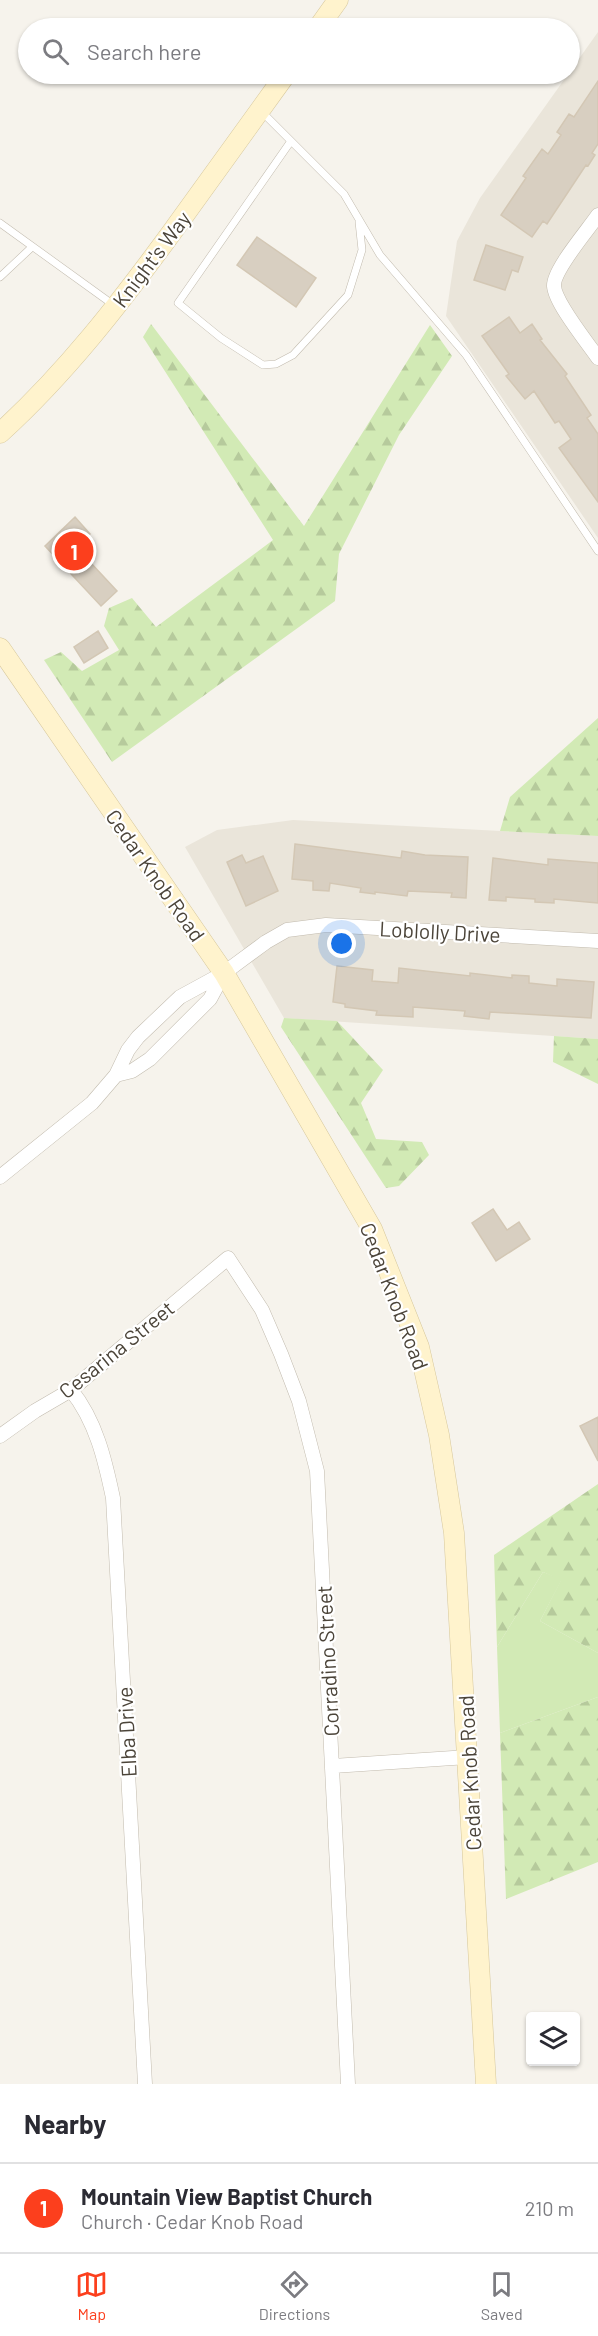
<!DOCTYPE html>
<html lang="en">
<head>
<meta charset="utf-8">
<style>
	body { margin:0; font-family:Barlow,sans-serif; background:#f2f2f3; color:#2b2b33 }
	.controls { position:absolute; right:18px; bottom:18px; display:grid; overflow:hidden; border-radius:6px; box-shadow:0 2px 4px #0004 }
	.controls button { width:54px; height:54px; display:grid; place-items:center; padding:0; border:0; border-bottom:2px solid #e1e1e2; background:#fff; color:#2b2b33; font:30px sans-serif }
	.you { position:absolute; left:342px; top:944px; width:21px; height:21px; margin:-15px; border:4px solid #fff; border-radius:50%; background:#1a73e8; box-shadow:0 0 0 9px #1a73e833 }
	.badge { display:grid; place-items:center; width:39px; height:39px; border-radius:50%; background:#fc3f1d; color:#fff; font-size:20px; font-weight:700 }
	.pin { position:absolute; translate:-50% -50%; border:3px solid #fff; box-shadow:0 2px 6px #0006 }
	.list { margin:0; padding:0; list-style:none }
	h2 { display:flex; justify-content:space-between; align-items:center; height:78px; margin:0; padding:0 24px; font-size:26px }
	h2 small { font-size:20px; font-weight:400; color:#7c7c81 }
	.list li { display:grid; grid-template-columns:39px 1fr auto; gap:18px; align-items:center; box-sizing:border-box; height:90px; padding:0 24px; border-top:2px solid #e1e1e2 }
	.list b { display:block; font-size:22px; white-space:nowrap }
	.list p { margin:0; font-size:20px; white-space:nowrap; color:#7c7c81 }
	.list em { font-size:20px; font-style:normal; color:#7c7c81 }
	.icon { flex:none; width:33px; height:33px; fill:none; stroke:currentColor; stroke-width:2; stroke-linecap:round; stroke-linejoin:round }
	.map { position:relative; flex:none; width:598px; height:2084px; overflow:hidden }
	.search { position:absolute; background:#fff; box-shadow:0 2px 4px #0004; left:18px; right:18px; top:18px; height:66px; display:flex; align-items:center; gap:15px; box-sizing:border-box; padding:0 21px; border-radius:33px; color:#7c7c81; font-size:22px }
	.sheet { height:168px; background:#fff }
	nav { display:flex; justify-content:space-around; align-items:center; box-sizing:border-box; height:84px; border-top:2px solid #e1e1e2; background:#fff; font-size:16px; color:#7c7c81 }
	nav a { display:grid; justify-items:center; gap:3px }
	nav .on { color:#fc3f1d }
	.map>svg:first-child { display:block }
	.residential { fill:#eae5da }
	.grass { fill:#d2eab5 }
	.forest { fill:url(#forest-firs) }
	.building { fill:#d8cfc1; stroke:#d3c7b4; stroke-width:1.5 }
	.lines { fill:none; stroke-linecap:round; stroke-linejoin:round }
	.lane-casing { stroke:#c2bbae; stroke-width:8 }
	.street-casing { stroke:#c2bbae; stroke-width:15 }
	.secondary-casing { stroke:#d6c79b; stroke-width:21 }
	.lane { stroke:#fff; stroke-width:7 }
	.street { stroke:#fff; stroke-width:14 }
	.secondary { stroke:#fff3cd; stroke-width:20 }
	.labels { text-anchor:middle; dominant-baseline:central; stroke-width:4.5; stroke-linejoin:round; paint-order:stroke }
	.street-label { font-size:21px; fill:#4b4439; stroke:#fff }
</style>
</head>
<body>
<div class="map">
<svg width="598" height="2084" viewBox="0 0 598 2084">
	<defs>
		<pattern id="forest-firs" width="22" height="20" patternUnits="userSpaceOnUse" patternTransform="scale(1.5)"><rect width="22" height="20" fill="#d2eab5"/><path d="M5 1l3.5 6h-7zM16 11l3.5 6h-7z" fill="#b6ca9c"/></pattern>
	</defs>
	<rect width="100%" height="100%" fill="#f6f3ec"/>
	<path class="residential" d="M 598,32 L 598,538 L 446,316 L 457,241 L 480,198 Z
		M 293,820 L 598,836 L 598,1039 L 284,1018 L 185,847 L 217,830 Z"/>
	<path class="grass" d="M 543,1572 L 562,1579 L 540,1621 L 598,1653 L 598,1697 L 500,1733 L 497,1647 Z"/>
	<path class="forest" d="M 151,324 L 304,526 L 430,325 L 452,356 L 399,435 L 339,554 L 335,601 L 112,762 L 44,660 L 61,652 L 82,671 L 119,650 L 104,626 L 109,608 L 132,598 L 156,627 L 273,540 L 143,337 Z
		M 598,718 L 598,836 L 500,831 L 510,797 Z
		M 284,1018 L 337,1021 L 383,1070 L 361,1103 L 376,1139 L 422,1142 L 429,1155 L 399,1186 L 386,1188 L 281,1027 Z
		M 554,1036 L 598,1039 L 598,1084 L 553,1062 Z
		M 598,1484 L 598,1653 L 540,1621 L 561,1580 L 543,1572 L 497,1647 L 494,1555 Z
		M 598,1697 L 598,1862 L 506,1899 L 500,1733 Z"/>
	<path class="building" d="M 598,81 L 598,144 L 592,153 L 595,155 L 588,166 L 586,165 L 547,224 L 543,221 L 532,237 L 501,215 L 526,178 L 523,176 L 542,149 L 548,154 L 561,135 L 557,132 L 569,114 L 574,117 Z
		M 257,237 L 316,278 L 296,307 L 237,265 Z
		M 486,245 L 523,257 L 518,272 L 512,270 L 505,290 L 474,280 Z
		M 509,317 L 520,333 L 532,324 L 542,339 L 540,340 L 567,374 L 565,376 L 591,415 L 587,418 L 598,434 L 598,502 L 559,448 L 571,439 L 559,421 L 555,423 L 534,391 L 525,399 L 506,376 L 509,374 L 482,336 Z
		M 75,517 L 90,534 L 76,547 L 117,591 L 101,606 L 45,546 Z
		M 98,631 L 108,648 L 84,663 L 74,647 Z
		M 295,844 L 401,858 L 402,851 L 425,855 L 468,857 L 466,898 L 451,897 L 452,893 L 408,891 L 407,896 L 375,892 L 375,894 L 360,892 L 361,888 L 330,883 L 329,891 L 313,890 L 313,881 L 292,879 Z
		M 242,855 L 246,863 L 263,856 L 278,891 L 246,906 L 227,862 Z
		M 493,858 L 548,865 L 548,859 L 598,863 L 598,903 L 554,899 L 554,903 L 535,902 L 535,899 L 506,897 L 506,901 L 489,900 Z
		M 337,966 L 373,970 L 372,981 L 398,983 L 399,968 L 470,976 L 470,973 L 512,978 L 512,975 L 529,976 L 529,983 L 557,986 L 557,979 L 594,982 L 591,1018 L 490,1012 L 489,1019 L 464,1016 L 465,1011 L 413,1007 L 413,1017 L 376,1015 L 377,1011 L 345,1007 L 345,1004 L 333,1002 Z
		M 493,1209 L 507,1230 L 519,1222 L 530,1239 L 496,1261 L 472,1223 Z
		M 598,1417 L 598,1461 L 580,1426 Z"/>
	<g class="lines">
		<g class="lane-casing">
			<path id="lane" d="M 262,112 L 344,194 L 380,255 L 466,355 L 598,551
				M 291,141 L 178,303 L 221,338 L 263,365 L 276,364 L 293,355 L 348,295 L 362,250 L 359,222
				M 0,223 L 115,306
				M 0,277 L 32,247"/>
		</g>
		<g class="street-casing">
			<path id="street" d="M 598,215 C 588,230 553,270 554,286 C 555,303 587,342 598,358
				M 116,1075 L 132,1071 L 150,1059 L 210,999 L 224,973
				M 0,1177 L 92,1103 L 116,1075 L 128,1050 L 138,1037 L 180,997 L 224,973 L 266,942 L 287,930 L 326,925 L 598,941
				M 71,1390 C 96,1421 105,1460 113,1498 L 145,2084
				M 0,1436 L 35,1411 L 71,1390 L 228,1258 L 262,1310 L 281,1354 L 299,1401 L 317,1471 L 348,2084
				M 333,1766 L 468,1757"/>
		</g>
		<g class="secondary-casing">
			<path id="secondary" d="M 318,28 L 338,0
				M 0,433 C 65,374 120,303 172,232 C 210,180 248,127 286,74
				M 0,648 L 224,973 L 372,1229 L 419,1347 L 439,1435 L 454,1533 L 486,2084"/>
		</g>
		<use href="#lane" class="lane"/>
		<use href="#street" class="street"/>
		<use href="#secondary" class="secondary"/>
	</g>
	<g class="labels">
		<g class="street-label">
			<text transform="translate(151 259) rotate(-53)">Knight's Way</text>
			<text transform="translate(156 875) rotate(55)">Cedar Knob Road</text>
			<text transform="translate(440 931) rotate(3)">Loblolly Drive</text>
			<text transform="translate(395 1296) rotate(69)">Cedar Knob Road</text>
			<text transform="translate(116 1349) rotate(-39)">Cesarina Street</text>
			<text transform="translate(327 1661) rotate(-93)">Corradino Street</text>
			<text transform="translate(126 1732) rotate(-93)">Elba Drive</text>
			<text transform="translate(469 1773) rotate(-93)">Cedar Knob Road</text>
		</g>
	</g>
</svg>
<div class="controls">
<button><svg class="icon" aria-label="layers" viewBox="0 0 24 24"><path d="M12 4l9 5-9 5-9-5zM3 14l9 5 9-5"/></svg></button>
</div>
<div class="you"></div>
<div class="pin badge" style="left:74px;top:551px">1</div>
<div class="search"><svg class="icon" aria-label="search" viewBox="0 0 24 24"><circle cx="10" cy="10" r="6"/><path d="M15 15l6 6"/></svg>Search here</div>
</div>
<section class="sheet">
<h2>Nearby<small></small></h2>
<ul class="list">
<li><span class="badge">1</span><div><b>Mountain View Baptist Church</b><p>Church · Cedar Knob Road</p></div><em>210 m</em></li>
</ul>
</section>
<nav>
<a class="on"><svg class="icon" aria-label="map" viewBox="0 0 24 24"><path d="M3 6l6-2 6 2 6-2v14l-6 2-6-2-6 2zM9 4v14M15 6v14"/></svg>Map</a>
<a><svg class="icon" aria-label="directions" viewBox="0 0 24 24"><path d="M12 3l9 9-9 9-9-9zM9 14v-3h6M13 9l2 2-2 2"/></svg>Directions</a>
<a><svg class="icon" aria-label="saved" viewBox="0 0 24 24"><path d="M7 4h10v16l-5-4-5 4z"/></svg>Saved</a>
</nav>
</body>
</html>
